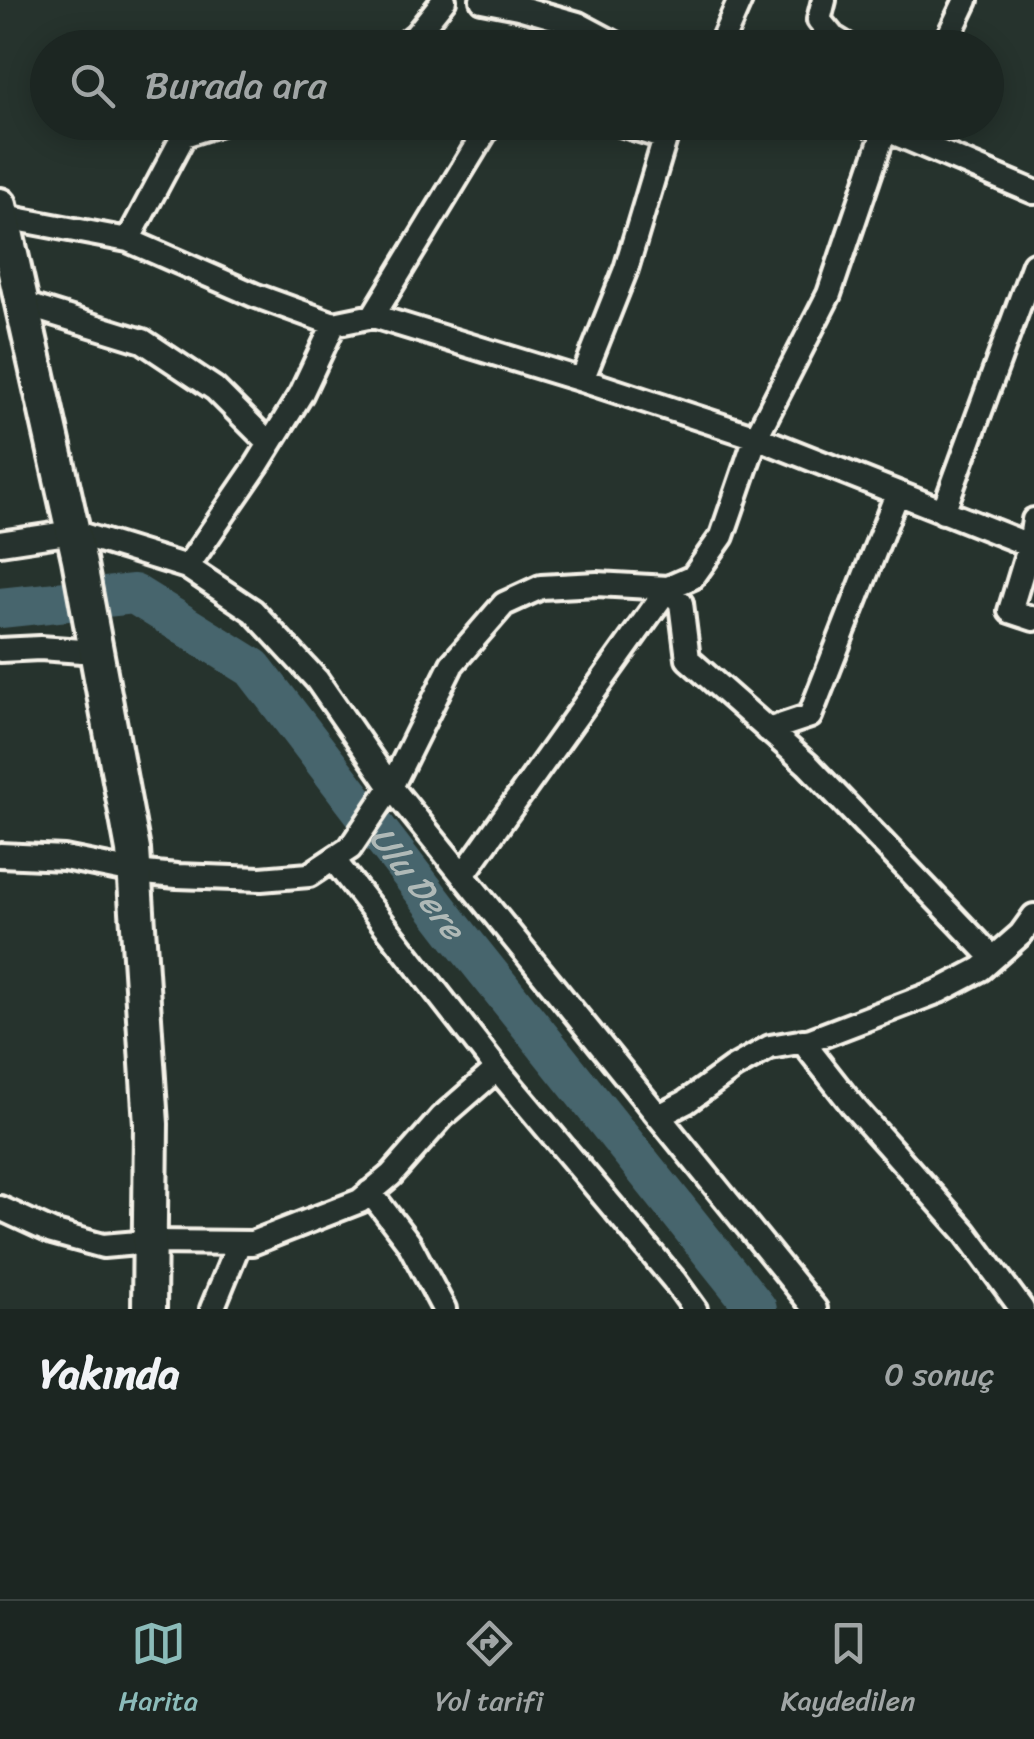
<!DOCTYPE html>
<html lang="tr">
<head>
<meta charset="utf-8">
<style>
	body { margin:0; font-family:Sriracha,sans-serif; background:#252e2a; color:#f1f3f6 }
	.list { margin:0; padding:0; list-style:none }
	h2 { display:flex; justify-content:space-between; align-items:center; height:130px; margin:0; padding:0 40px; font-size:42px }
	h2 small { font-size:32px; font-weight:400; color:#a0a5a5 }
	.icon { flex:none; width:55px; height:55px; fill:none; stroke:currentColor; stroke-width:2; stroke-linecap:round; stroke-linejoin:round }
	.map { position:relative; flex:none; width:1034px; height:1309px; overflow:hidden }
	.search { position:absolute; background:#1c2622; box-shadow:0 5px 25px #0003; left:30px; right:30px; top:30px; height:110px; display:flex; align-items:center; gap:25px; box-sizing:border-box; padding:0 35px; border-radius:55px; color:#a0a5a5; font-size:38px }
	.sheet { height:290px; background:#1c2622 }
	nav { display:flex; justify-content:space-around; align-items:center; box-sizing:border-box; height:140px; border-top:2px solid #3a4340; background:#1c2622; font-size:28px; color:#a0a5a5 }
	nav a { display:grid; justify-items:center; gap:5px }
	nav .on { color:#8bbbb9 }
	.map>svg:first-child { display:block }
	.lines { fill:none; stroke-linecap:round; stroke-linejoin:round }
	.river { stroke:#47656d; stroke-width:40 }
	.street-casing { stroke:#f4f1e8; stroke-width:30 }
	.secondary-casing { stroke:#f4f1e8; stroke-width:40 }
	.street { stroke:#26332d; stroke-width:22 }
	.secondary { stroke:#26332d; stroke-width:32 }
	.labels { text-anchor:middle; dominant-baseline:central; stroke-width:9; stroke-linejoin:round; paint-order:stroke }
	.water-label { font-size:35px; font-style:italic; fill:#afb9b7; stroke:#26332d }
</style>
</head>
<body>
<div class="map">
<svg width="1034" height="1309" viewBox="0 0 1034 1309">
	<rect width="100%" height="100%" fill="#26332d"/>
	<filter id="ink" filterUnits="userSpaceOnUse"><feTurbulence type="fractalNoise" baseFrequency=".01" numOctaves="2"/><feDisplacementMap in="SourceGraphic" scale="20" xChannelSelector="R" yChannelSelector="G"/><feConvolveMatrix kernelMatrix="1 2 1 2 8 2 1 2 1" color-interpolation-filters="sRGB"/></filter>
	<g filter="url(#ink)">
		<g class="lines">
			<path class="river" id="s1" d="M 0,608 L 134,594 L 253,668 L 454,930 L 757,1309"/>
			<g class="street-casing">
				<path id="street" d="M 482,0 L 518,7 L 578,24 L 623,48
					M 824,0 L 819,20 L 833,37 L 851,48
					M 400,48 L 416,35 L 444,0
					M 719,48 L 740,0
					M 943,48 L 966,0
					M 614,122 L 665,138
					M 858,122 L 885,129 L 1034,192
					M 0,216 L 128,240 L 184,135 L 224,122
					M 128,240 L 254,295 L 334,324 L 373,316 L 582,380 L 756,437 L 1034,547
					M 23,304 L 143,341 L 215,389 L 270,444
					M 373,316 L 491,122
					M 582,380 L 626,269 L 670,122
					M 943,512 L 1034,264
					M 1034,520 L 1030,545 L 1010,611 L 1034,619
					M 0,543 L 73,532 L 187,567 L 257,465 L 301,394 L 334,324
					M 187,567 L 253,611 L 317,680 L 391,787 L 815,1309
					M 0,650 L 40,648 L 96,652
					M 768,730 L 810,716 L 897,494
					M 0,855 L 64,858 L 134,872 L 177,876 L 261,879 L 309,875 L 350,848 L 391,787 L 452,664 L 504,604 L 541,587 L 597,584 L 668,588 L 693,577 L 722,536 L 756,437 L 829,294 L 885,129 L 891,122
					M 333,859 L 497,1069 L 674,1280 L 695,1309
					M 463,875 L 668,588 L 681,603 L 688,659 L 807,764 L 993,958
					M 802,1041 L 853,1106 L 965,1232 L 1022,1309
					M 659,1116 L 686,1102 L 733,1068 L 770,1047 L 811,1040 L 939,991 L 981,969 L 1021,934 L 1034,916
					M 370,1192 L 409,1243 L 444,1309
					M 0,1208 L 52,1232 L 103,1246 L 150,1242 L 252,1243 L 360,1201 L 391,1175 L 442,1117 L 497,1069
					M 212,1309 L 239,1243"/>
			</g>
			<g class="secondary-casing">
				<path id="secondary" d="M 0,205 L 79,559 L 133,850 L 151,1124 L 149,1309"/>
			</g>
			<use href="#street" class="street"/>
			<use href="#secondary" class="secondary"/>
		</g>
	</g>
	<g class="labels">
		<g class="water-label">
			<text stroke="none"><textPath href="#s1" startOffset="545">Ulu Dere</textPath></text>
		</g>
	</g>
</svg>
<div class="search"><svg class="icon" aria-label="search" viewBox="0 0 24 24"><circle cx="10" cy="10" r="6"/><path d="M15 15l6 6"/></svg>Burada ara</div>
</div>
<section class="sheet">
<h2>Yakında<small>0 sonuç</small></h2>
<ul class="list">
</ul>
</section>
<nav>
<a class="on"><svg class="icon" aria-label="map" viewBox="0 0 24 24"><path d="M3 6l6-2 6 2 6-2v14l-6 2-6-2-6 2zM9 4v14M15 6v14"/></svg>Harita</a>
<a><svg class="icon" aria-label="directions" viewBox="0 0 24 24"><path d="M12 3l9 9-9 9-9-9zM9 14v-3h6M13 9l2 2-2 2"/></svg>Yol tarifi</a>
<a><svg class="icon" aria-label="saved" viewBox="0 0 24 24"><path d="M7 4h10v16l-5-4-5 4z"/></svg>Kaydedilen</a>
</nav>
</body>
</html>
